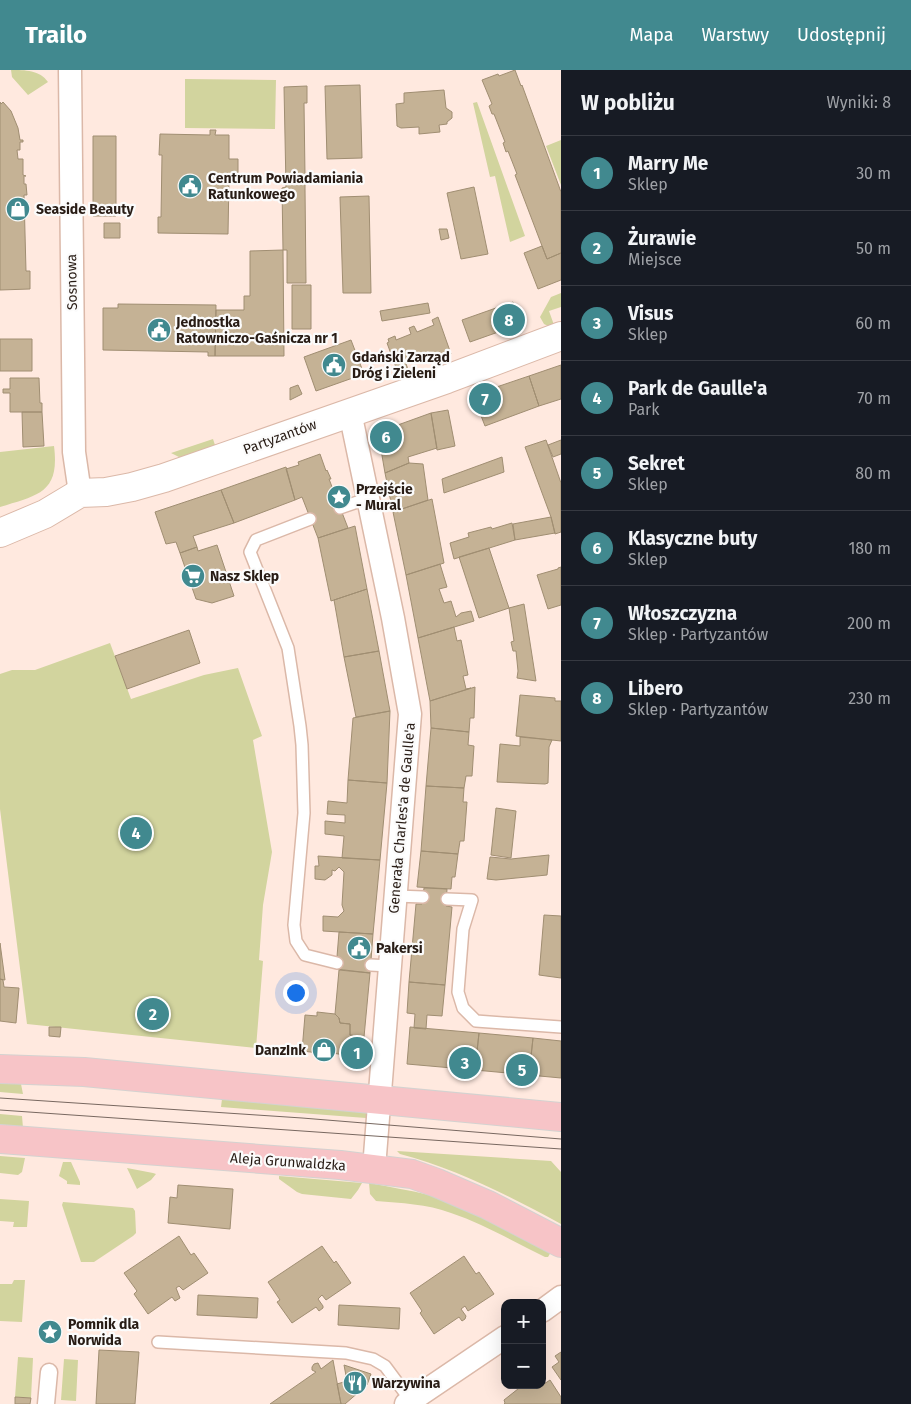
<!DOCTYPE html>
<html lang="pl">
<head>
<meta charset="utf-8">
<style>
	body { margin:0; font-family:"Fira Sans",sans-serif; background:#242831; color:#f1f3f6 }
	.controls { position:absolute; right:15px; bottom:15px; display:grid; overflow:hidden; border-radius:10px; box-shadow:0 5px 20px #0002 }
	.controls button { width:45px; height:45px; display:grid; place-items:center; padding:0; border:0; border-bottom:1px solid #363941; background:#171b24; color:#f1f3f6; font:25px sans-serif }
	.you { position:absolute; left:295px; top:922px; width:18px; height:18px; margin:-12px; border:4px solid #fff; border-radius:50%; background:#1a73e8; box-shadow:0 0 0 8px #1a73e833 }
	.badge { display:grid; place-items:center; width:32px; height:32px; border-radius:50%; background:#41898f; color:#fff; font-size:16px; font-weight:700 }
	.pin { position:absolute; translate:-50% -50%; border:2px solid #fff; box-shadow:0 1px 5px #0006 }
	.list { margin:0; padding:0; list-style:none }
	h2 { display:flex; justify-content:space-between; align-items:center; height:65px; margin:0; padding:0 20px; font-size:21px }
	h2 small { font-size:16px; font-weight:400; color:#9ea1a6 }
	.list li { display:grid; grid-template-columns:32px 1fr auto; gap:15px; align-items:center; box-sizing:border-box; height:75px; padding:0 20px; border-top:1px solid #363941 }
	.list b { display:block; font-size:19px; white-space:nowrap }
	.list p { margin:0; font-size:16px; white-space:nowrap; color:#9ea1a6 }
	.list em { font-size:16px; font-style:normal; color:#9ea1a6 }
	.map { position:relative; flex:none; width:561px; height:1334px; overflow:hidden }
	header { display:flex; align-items:center; gap:30px; box-sizing:border-box; height:70px; padding:0 25px; background:#41898f; color:#fff }
	header strong { font-size:24px }
	nav { display:flex; gap:28px; margin-inline-start:auto; font-size:18px }
	main { display:flex }
	aside { flex:1; background:#171b24 }
	.map>svg:first-child { display:block }
	.green { fill:#d2d49e }
	.building { fill:#c5b295; stroke:#a08e72 }
	.lines { fill:none; stroke-linecap:round; stroke-linejoin:round }
	.service-casing { stroke:#dbb8a8; stroke-width:14 }
	.pedestrian-casing { stroke:#dbb8a8; stroke-width:19 }
	.minor-casing { stroke:#dbb8a8; stroke-width:25 }
	.tertiary-casing { stroke:#dbb8a8; stroke-width:30 }
	.primary-casing { stroke:#d4d2d0; stroke-width:30 }
	.service { stroke:#fff; stroke-width:11 }
	.pedestrian { stroke:#fff; stroke-width:16 }
	.minor { stroke:#fff; stroke-width:22 }
	.tertiary { stroke:#fff; stroke-width:28 }
	.primary { stroke:#f7c4c7; stroke-width:28 }
	.tram { stroke:#786860; stroke-width:1 }
	.labels { text-anchor:middle; dominant-baseline:central; stroke-width:4.5; stroke-linejoin:round; paint-order:stroke }
	.poi-label { font-size:14px; font-weight:bold; fill:#281c15; stroke:#fbfbfb; text-anchor:start }
	.street-label { font-size:14px; fill:#281c15; stroke:#fbfbfb }
</style>
</head>
<body>
<header>
<strong>Trailo</strong>
<nav><a>Mapa</a><a>Warstwy</a><a>Udostępnij</a></nav>
</header>
<main>
<div class="map">
<svg width="561" height="1334" viewBox="0 0 561 1334">
	<rect width="100%" height="100%" fill="#ffe9df"/>
	<path class="green" d="M 11,0 C 25,0 40,0 48,12 L 28,25 L 12,7 Z
		M 185,9 L 276,10 L 275,59 L 185,58 Z
		M 477,32 L 525,166 L 510,172 L 495,106 L 490,107 L 473,33 Z
		M 561,70 L 561,115 L 546,76 Z
		M 561,223 L 561,237 L 549,241 L 554,255 L 548,256 L 544,254 L 540,247 L 551,227 Z
		M 213,369 L 216,378 L 181,388 L 171,383 Z
		M 54,376 C 60,423 38,425 0,437 L 0,382 Z
		M 110,573 L 131,629 L 204,605 L 238,598 L 262,666 L 253,670 L 272,782 L 263,835 L 259,890 L 263,891 L 256,978 L 27,954 L 0,739 L 0,604 L 12,600 L 35,600 Z
		M 0,1013 L 21,1014 L 23,1024 L 0,1022 Z
		M 222,1029 L 362,1040 L 366,1043 L 366,1048 L 221,1037 Z
		M 0,1044 L 22,1046 L 23,1058 L 0,1055 Z
		M 397,1081 L 551,1091 L 561,1102 L 561,1154 C 509,1126 457,1099 400,1084 Z
		M 0,1086 L 25,1088 L 22,1102 L 18,1105 L 0,1103 Z
		M 63,1092 L 71,1092 L 80,1112 L 80,1115 L 67,1114 L 67,1111 L 59,1106 Z
		M 127,1098 L 153,1103 L 156,1104 L 151,1110 L 137,1119 Z
		M 279,1106 L 362,1113 L 358,1120 L 351,1129 L 302,1124 L 297,1122 L 279,1109 Z
		M 369,1113 C 389,1117 409,1120 429,1125 C 472,1137 512,1162 551,1182 L 548,1187 L 545,1187 C 514,1172 484,1154 451,1143 C 427,1134 401,1133 376,1131 L 370,1124 Z
		M 0,1129 L 29,1131 L 27,1157 L 13,1157 L 14,1152 L 0,1151 Z
		M 63,1132 L 133,1138 L 135,1141 L 136,1163 L 133,1166 L 94,1192 L 81,1192 L 62,1135 Z
		M 14,1210 L 25,1210 L 22,1252 L 0,1251 L 0,1214 L 12,1214 Z
		M 18,1287 L 33,1288 L 31,1328 L 15,1327 Z
		M 64,1289 L 78,1290 L 76,1331 L 61,1330 Z"/>
	<path class="building" d="M 515,0 L 521,16 L 522,15 L 561,122 L 561,183 L 547,189 L 515,105 L 517,104 L 508,81 L 506,82 L 503,73 L 505,72 L 494,44 L 492,44 L 489,36 L 492,34 L 482,10 L 498,4 L 499,6 Z
		M 360,15 L 362,88 L 327,89 L 325,16 Z
		M 307,16 L 307,33 L 304,33 L 305,106 L 309,106 L 305,107 L 305,118 L 306,213 L 287,213 L 287,180 L 283,180 L 282,118 L 286,117 L 284,17 Z
		M 444,20 L 446,38 L 452,42 L 452,48 L 447,52 L 447,54 L 439,55 L 440,62 L 419,64 L 419,57 L 401,58 L 397,56 L 396,34 L 404,33 L 404,23 Z
		M 0,32 L 1,34 L 3,32 L 11,41 L 18,58 L 20,70 L 23,70 L 23,72 L 20,72 L 20,80 L 17,80 L 18,89 L 23,89 L 23,105 L 26,106 L 24,106 L 24,114 L 26,114 L 27,125 L 24,125 L 26,201 L 30,201 L 30,219 L 0,220 Z
		M 210,60 L 216,60 L 215,65 L 229,65 L 229,89 L 238,89 L 238,108 L 229,108 L 228,164 L 158,163 L 158,147 L 161,147 L 162,85 L 159,85 L 160,64 L 210,65 Z
		M 93,66 L 116,66 L 116,146 L 93,146 Z
		M 474,117 L 488,184 L 461,189 L 447,123 Z
		M 369,126 L 371,223 L 343,223 L 340,127 Z
		M 104,153 L 120,153 L 120,168 L 104,168 Z
		M 439,159 L 447,159 L 449,168 L 441,170 Z
		M 542,176 L 547,189 L 561,183 L 561,210 L 538,219 L 524,183 Z
		M 283,180 L 284,286 L 215,286 L 216,240 L 244,240 L 244,226 L 250,226 L 250,181 Z
		M 292,215 L 311,215 L 311,259 L 292,259 Z
		M 513,232 L 521,254 L 470,272 L 462,250 Z
		M 428,233 L 430,243 L 382,251 L 380,241 Z
		M 118,234 L 216,235 L 215,286 L 208,286 L 208,282 L 103,280 L 103,238 L 118,238 Z
		M 438,247 L 451,284 L 442,288 L 440,282 L 406,294 L 408,299 L 398,303 L 387,273 L 389,272 L 388,269 L 395,266 L 396,270 L 411,264 L 409,258 L 414,256 L 417,262 L 434,255 L 432,250 Z
		M 0,269 L 32,269 L 32,301 L 0,301 Z
		M 351,270 L 364,304 L 316,321 L 304,287 Z
		M 561,295 L 561,329 L 539,336 L 529,306 Z
		M 529,306 L 539,336 L 485,356 L 473,325 Z
		M 10,308 L 39,308 L 40,333 L 42,333 L 42,342 L 10,342 L 10,323 L 3,323 L 3,319 L 10,319 Z
		M 298,315 L 302,324 L 290,330 L 290,318 Z
		M 448,340 L 455,376 L 437,380 L 431,343 Z
		M 22,342 L 42,342 L 44,376 L 23,377 Z
		M 431,343 L 437,378 L 408,387 L 409,393 L 385,403 L 379,368 L 384,360 Z
		M 546,370 L 561,413 L 561,462 L 555,464 L 551,447 L 525,377 Z
		M 561,370 L 561,384 L 553,387 L 548,375 Z
		M 320,384 L 326,401 L 327,400 L 331,409 L 329,409 L 348,458 L 318,468 L 302,427 L 295,430 L 286,399 L 299,395 L 298,392 Z
		M 502,387 L 504,402 L 444,423 L 442,409 Z
		M 409,393 L 423,394 L 428,430 L 393,442 L 385,403 Z
		M 286,397 L 295,430 L 234,453 L 221,420 Z
		M 221,420 L 234,453 L 193,466 L 197,477 L 180,483 L 176,472 L 166,474 L 155,442 Z
		M 432,429 L 444,493 L 406,505 L 393,442 Z
		M 551,447 L 555,463 L 515,470 L 513,454 Z
		M 512,453 L 515,470 L 454,489 L 450,473 L 469,467 L 468,463 L 491,457 L 492,459 Z
		M 355,456 L 367,519 L 331,531 L 318,468 Z
		M 217,475 L 234,526 L 212,533 L 196,529 L 180,483 L 197,477 L 198,481 Z
		M 489,478 L 509,538 L 479,548 L 459,487 Z
		M 440,494 L 447,517 L 439,519 L 444,533 L 451,531 L 456,547 L 461,543 L 471,541 L 474,551 L 418,568 L 406,505 Z
		M 561,497 L 561,535 L 548,539 L 537,505 L 558,499 L 558,498 Z
		M 367,519 L 379,581 L 344,587 L 334,530 Z
		M 524,534 L 536,611 L 517,608 L 518,601 L 516,581 L 513,581 L 511,572 L 514,571 L 509,538 Z
		M 454,557 L 457,571 L 461,570 L 468,605 L 463,606 L 466,619 L 471,618 L 430,631 L 418,568 Z
		M 189,560 L 200,593 L 127,619 L 115,586 Z
		M 379,581 L 390,641 L 356,647 L 344,587 Z
		M 475,617 L 474,648 L 470,648 L 469,662 L 431,658 L 430,631 Z
		M 520,625 L 555,628 L 555,631 L 561,631 L 561,671 L 516,666 Z
		M 390,641 L 387,713 L 348,710 L 353,648 Z
		M 431,658 L 469,662 L 468,675 L 474,676 L 472,706 L 466,706 L 464,718 L 426,716 Z
		M 520,667 L 552,670 L 549,677 L 548,713 L 545,714 L 497,712 L 500,674 L 520,676 Z
		M 348,710 L 387,713 L 380,790 L 342,788 L 344,766 L 325,764 L 325,751 L 345,753 L 345,745 L 327,744 L 328,731 L 347,733 Z
		M 426,716 L 464,718 L 463,732 L 467,732 L 464,771 L 460,771 L 458,784 L 421,781 Z
		M 496,738 L 516,741 L 511,788 L 491,785 Z
		M 421,781 L 458,784 L 455,807 L 452,807 L 451,819 L 417,817 Z
		M 549,785 L 547,805 L 496,810 L 487,809 L 490,787 L 511,789 Z
		M 318,786 L 380,790 L 373,864 L 323,861 L 323,846 L 338,847 L 344,841 L 342,835 L 344,802 L 339,797 L 335,801 L 332,800 L 332,805 L 325,810 L 315,809 L 315,796 L 319,796 Z
		M 424,818 L 447,819 L 446,836 L 452,837 L 445,915 L 409,912 L 416,834 L 422,834 Z
		M 544,845 L 561,846 L 561,908 L 539,905 Z
		M 339,862 L 373,864 L 370,903 L 336,899 Z
		M 0,873 L 5,910 L 0,909 Z
		M 339,900 L 370,903 L 364,967 L 350,965 L 350,954 L 340,953 L 339,948 L 335,944 Z
		M 0,909 L 3,910 L 4,917 L 19,918 L 16,953 L 0,951 Z
		M 409,912 L 445,915 L 442,946 L 427,945 L 426,959 L 414,958 L 415,944 L 407,943 Z
		M 317,942 L 335,944 L 339,948 L 340,953 L 350,954 L 350,965 L 364,967 L 363,983 L 358,987 L 319,981 L 319,983 L 302,981 L 305,945 L 317,946 Z
		M 49,957 L 61,957 L 60,967 L 49,966 Z
		M 410,957 L 479,963 L 475,1000 L 407,994 Z
		M 479,963 L 533,968 L 529,1005 L 475,1000 Z
		M 533,968 L 561,971 L 561,1008 L 529,1005 Z
		M 178,1115 L 233,1119 L 230,1159 L 168,1153 L 170,1127 L 177,1128 Z
		M 179,1166 L 191,1185 L 194,1183 L 208,1203 L 183,1220 L 179,1216 L 176,1218 L 180,1228 L 175,1231 L 172,1227 L 148,1244 L 134,1224 L 137,1221 L 124,1203 Z
		M 322,1176 L 334,1193 L 336,1191 L 351,1213 L 326,1230 L 322,1225 L 318,1229 L 323,1236 L 323,1238 L 319,1241 L 316,1237 L 292,1253 L 277,1232 L 280,1230 L 268,1212 Z
		M 464,1186 L 476,1204 L 479,1202 L 494,1224 L 468,1241 L 465,1236 L 461,1239 L 466,1246 L 465,1249 L 462,1251 L 459,1247 L 434,1264 L 420,1243 L 422,1241 L 410,1223 Z
		M 198,1225 L 258,1228 L 257,1248 L 197,1245 Z
		M 339,1235 L 400,1238 L 399,1259 L 338,1255 Z
		M 99,1280 L 139,1282 L 135,1334 L 96,1334 Z
		M 561,1282 L 561,1310 L 552,1297 L 559,1292 L 555,1286 Z
		M 333,1290 L 341,1334 L 270,1334 L 316,1302 L 312,1300 L 312,1297 L 314,1294 L 318,1293 L 321,1299 Z
		M 344,1295 L 371,1304 L 367,1315 L 345,1334 L 341,1334 L 337,1314 L 347,1311 Z
		M 542,1310 L 544,1314 L 550,1310 L 561,1327 L 561,1334 L 504,1334 L 505,1333 L 504,1330 L 523,1315 L 542,1315 Z
		M 15,1327 L 31,1328 L 30,1334 L 15,1334 Z"/>
	<g class="lines">
		<g class="service-casing">
			<path id="service" d="M 340,438 L 369,428
				M 310,449 L 256,470 L 250,482 L 288,578 L 300,656 L 302,675 L 304,743 L 294,855 L 296,871 L 305,885 L 337,893
				M 396,826 L 423,827
				M 447,829 L 472,830 L 463,859 L 458,922 L 463,938 L 476,951 L 561,957
				M 371,895 L 389,896
				M 158,1272 L 346,1283 L 373,1289 L 385,1296 L 411,1331"/>
		</g>
		<g class="pedestrian-casing">
			<path id="pedestrian" d="M 46,1334 L 49,1302"/>
		</g>
		<g class="minor-casing">
			<path id="minor" d="M 70,0 L 74,382 L 80,423
				M 350,342 L 393,548 L 410,644 L 374,1098
				M 542,1241 L 561,1227
				M 406,1334 L 505,1267"/>
		</g>
		<g class="tertiary-casing">
			<path id="tertiary" d="M 0,463 L 45,444 L 80,423 L 106,422 L 132,417 L 164,408 L 447,309 L 561,266"/>
		</g>
		<g class="primary-casing">
			<path id="primary" d="M 0,999 L 84,1002 L 561,1047
				M 0,1069 L 340,1095 L 412,1104 L 437,1113 L 488,1135 L 561,1173"/>
		</g>
		<use href="#service" class="service"/>
		<use href="#pedestrian" class="pedestrian"/>
		<use href="#minor" class="minor"/>
		<use href="#tertiary" class="tertiary"/>
		<use href="#primary" class="primary"/>
		<path class="tram" d="M 0,1028 L 302,1048 L 561,1069
			M 0,1040 L 561,1079"/>
	</g>
	<defs>
		<g id="civic-disc" transform="scale(1.25)"><circle r="9.5" fill="#41898f" stroke="#fbfbfb"/><path d="M-.6-6.5H3V-4.5H.6V-3L4-1V1h2V6H-6V1h2V-1L-.6-3ZM-1.2 2.5V6h2.4V2.5Z" fill="#fff"/></g>
		<g id="shop-disc" transform="scale(1.25)"><circle r="9.5" fill="#41898f" stroke="#fbfbfb"/><path d="M-5-2.5h2.3a2.7 3.5 0 0 1 5.4 0H5L5.5 6h-11ZM-1.5-2.5h3a1.5 2.3 0 0 0-3 0Z" fill="#fff"/></g>
		<g id="sight-disc" transform="scale(1.25)"><circle r="9.5" fill="#41898f" stroke="#fbfbfb"/><path d="M0-6L1.8-2.2L6-1.7L2.9 1.2L3.7 5.4L0 3.3L-3.7 5.4L-2.9 1.2L-6-1.7L-1.8-2.2Z" fill="#fff"/></g>
		<g id="supermarket-disc" transform="scale(1.25)"><circle r="9.5" fill="#41898f" stroke="#fbfbfb"/><path d="M-6-5.5h2.5l.6 2H6L4.5 2H-2.5L-4.4-4H-6ZM-1.5 3.2a1.3 1.3 0 1 0 .1 0ZM3 3.2a1.3 1.3 0 1 0 .1 0Z" fill="#fff"/></g>
		<g id="restaurant-disc" transform="scale(1.25)"><circle r="9.5" fill="#41898f" stroke="#fbfbfb"/><path d="M-5-6h1v4h1v-4h1v4h1v-4h1v5L-1.5 .5V6h-2V.5L-5-1ZM5-6V6H3V1.5H1.5Q1.5-4 5-6Z" fill="#fff"/></g>
	</defs>
	<g fill-rule="evenodd">
		<use href="#civic-disc" x="190" y="116"/>
		<use href="#shop-disc" x="18" y="139"/>
		<use href="#civic-disc" x="159" y="260"/>
		<use href="#civic-disc" x="334" y="295"/>
		<use href="#sight-disc" x="339" y="427"/>
		<use href="#supermarket-disc" x="193" y="506"/>
		<use href="#civic-disc" x="359" y="878"/>
		<use href="#shop-disc" x="324" y="980"/>
		<use href="#sight-disc" x="50" y="1262"/>
		<use href="#restaurant-disc" x="355" y="1313"/>
	</g>
	<g class="labels">
		<g class="poi-label">
			<text x="208" y="108">Centrum Powiadamiania<tspan x="208" dy="16">Ratunkowego</tspan></text>
			<text x="36" y="139">Seaside Beauty</text>
			<text x="176" y="252">Jednostka<tspan x="176" dy="16">Ratowniczo-Gaśnicza nr 1</tspan></text>
			<text x="352" y="287">Gdański Zarząd<tspan x="352" dy="16">Dróg i Zieleni</tspan></text>
			<text x="356" y="419">Przejście<tspan x="356" dy="16">- Mural</tspan></text>
			<text x="210" y="506">Nasz Sklep</text>
			<text x="376" y="878">Pakersi</text>
			<text x="306" y="980" text-anchor="end">DanzInk</text>
			<text x="68" y="1254">Pomnik dla<tspan x="68" dy="16">Norwida</tspan></text>
			<text x="372" y="1313">Warzywina</text>
		</g>
		<g class="street-label">
			<text transform="translate(72 212) rotate(-91)">Sosnowa</text>
			<text transform="translate(280 367) rotate(-20)">Partyzantów</text>
			<text transform="translate(402 748) rotate(-85)">Generała Charles'a de Gaulle'a</text>
			<text transform="translate(288 1092) rotate(4)">Aleja Grunwaldzka</text>
		</g>
	</g>
</svg>
<div class="controls">
<button>+</button>
<button>−</button>
</div>
<div class="you"></div>
<div class="pin badge" style="left:357px;top:983px">1</div>
<div class="pin badge" style="left:153px;top:944px">2</div>
<div class="pin badge" style="left:465px;top:993px">3</div>
<div class="pin badge" style="left:136px;top:763px">4</div>
<div class="pin badge" style="left:522px;top:1000px">5</div>
<div class="pin badge" style="left:386px;top:367px">6</div>
<div class="pin badge" style="left:485px;top:329px">7</div>
<div class="pin badge" style="left:509px;top:250px">8</div>
</div>
<aside>
<h2>W pobliżu<small>Wyniki: 8</small></h2>
<ul class="list">
<li><span class="badge">1</span><div><b>Marry Me</b><p>Sklep</p></div><em>30 m</em></li>
<li><span class="badge">2</span><div><b>Żurawie</b><p>Miejsce</p></div><em>50 m</em></li>
<li><span class="badge">3</span><div><b>Visus</b><p>Sklep</p></div><em>60 m</em></li>
<li><span class="badge">4</span><div><b>Park de Gaulle'a</b><p>Park</p></div><em>70 m</em></li>
<li><span class="badge">5</span><div><b>Sekret</b><p>Sklep</p></div><em>80 m</em></li>
<li><span class="badge">6</span><div><b>Klasyczne buty</b><p>Sklep</p></div><em>180 m</em></li>
<li><span class="badge">7</span><div><b>Włoszczyzna</b><p>Sklep · Partyzantów</p></div><em>200 m</em></li>
<li><span class="badge">8</span><div><b>Libero</b><p>Sklep · Partyzantów</p></div><em>230 m</em></li>
</ul>
</aside>
</main>
</body>
</html>
